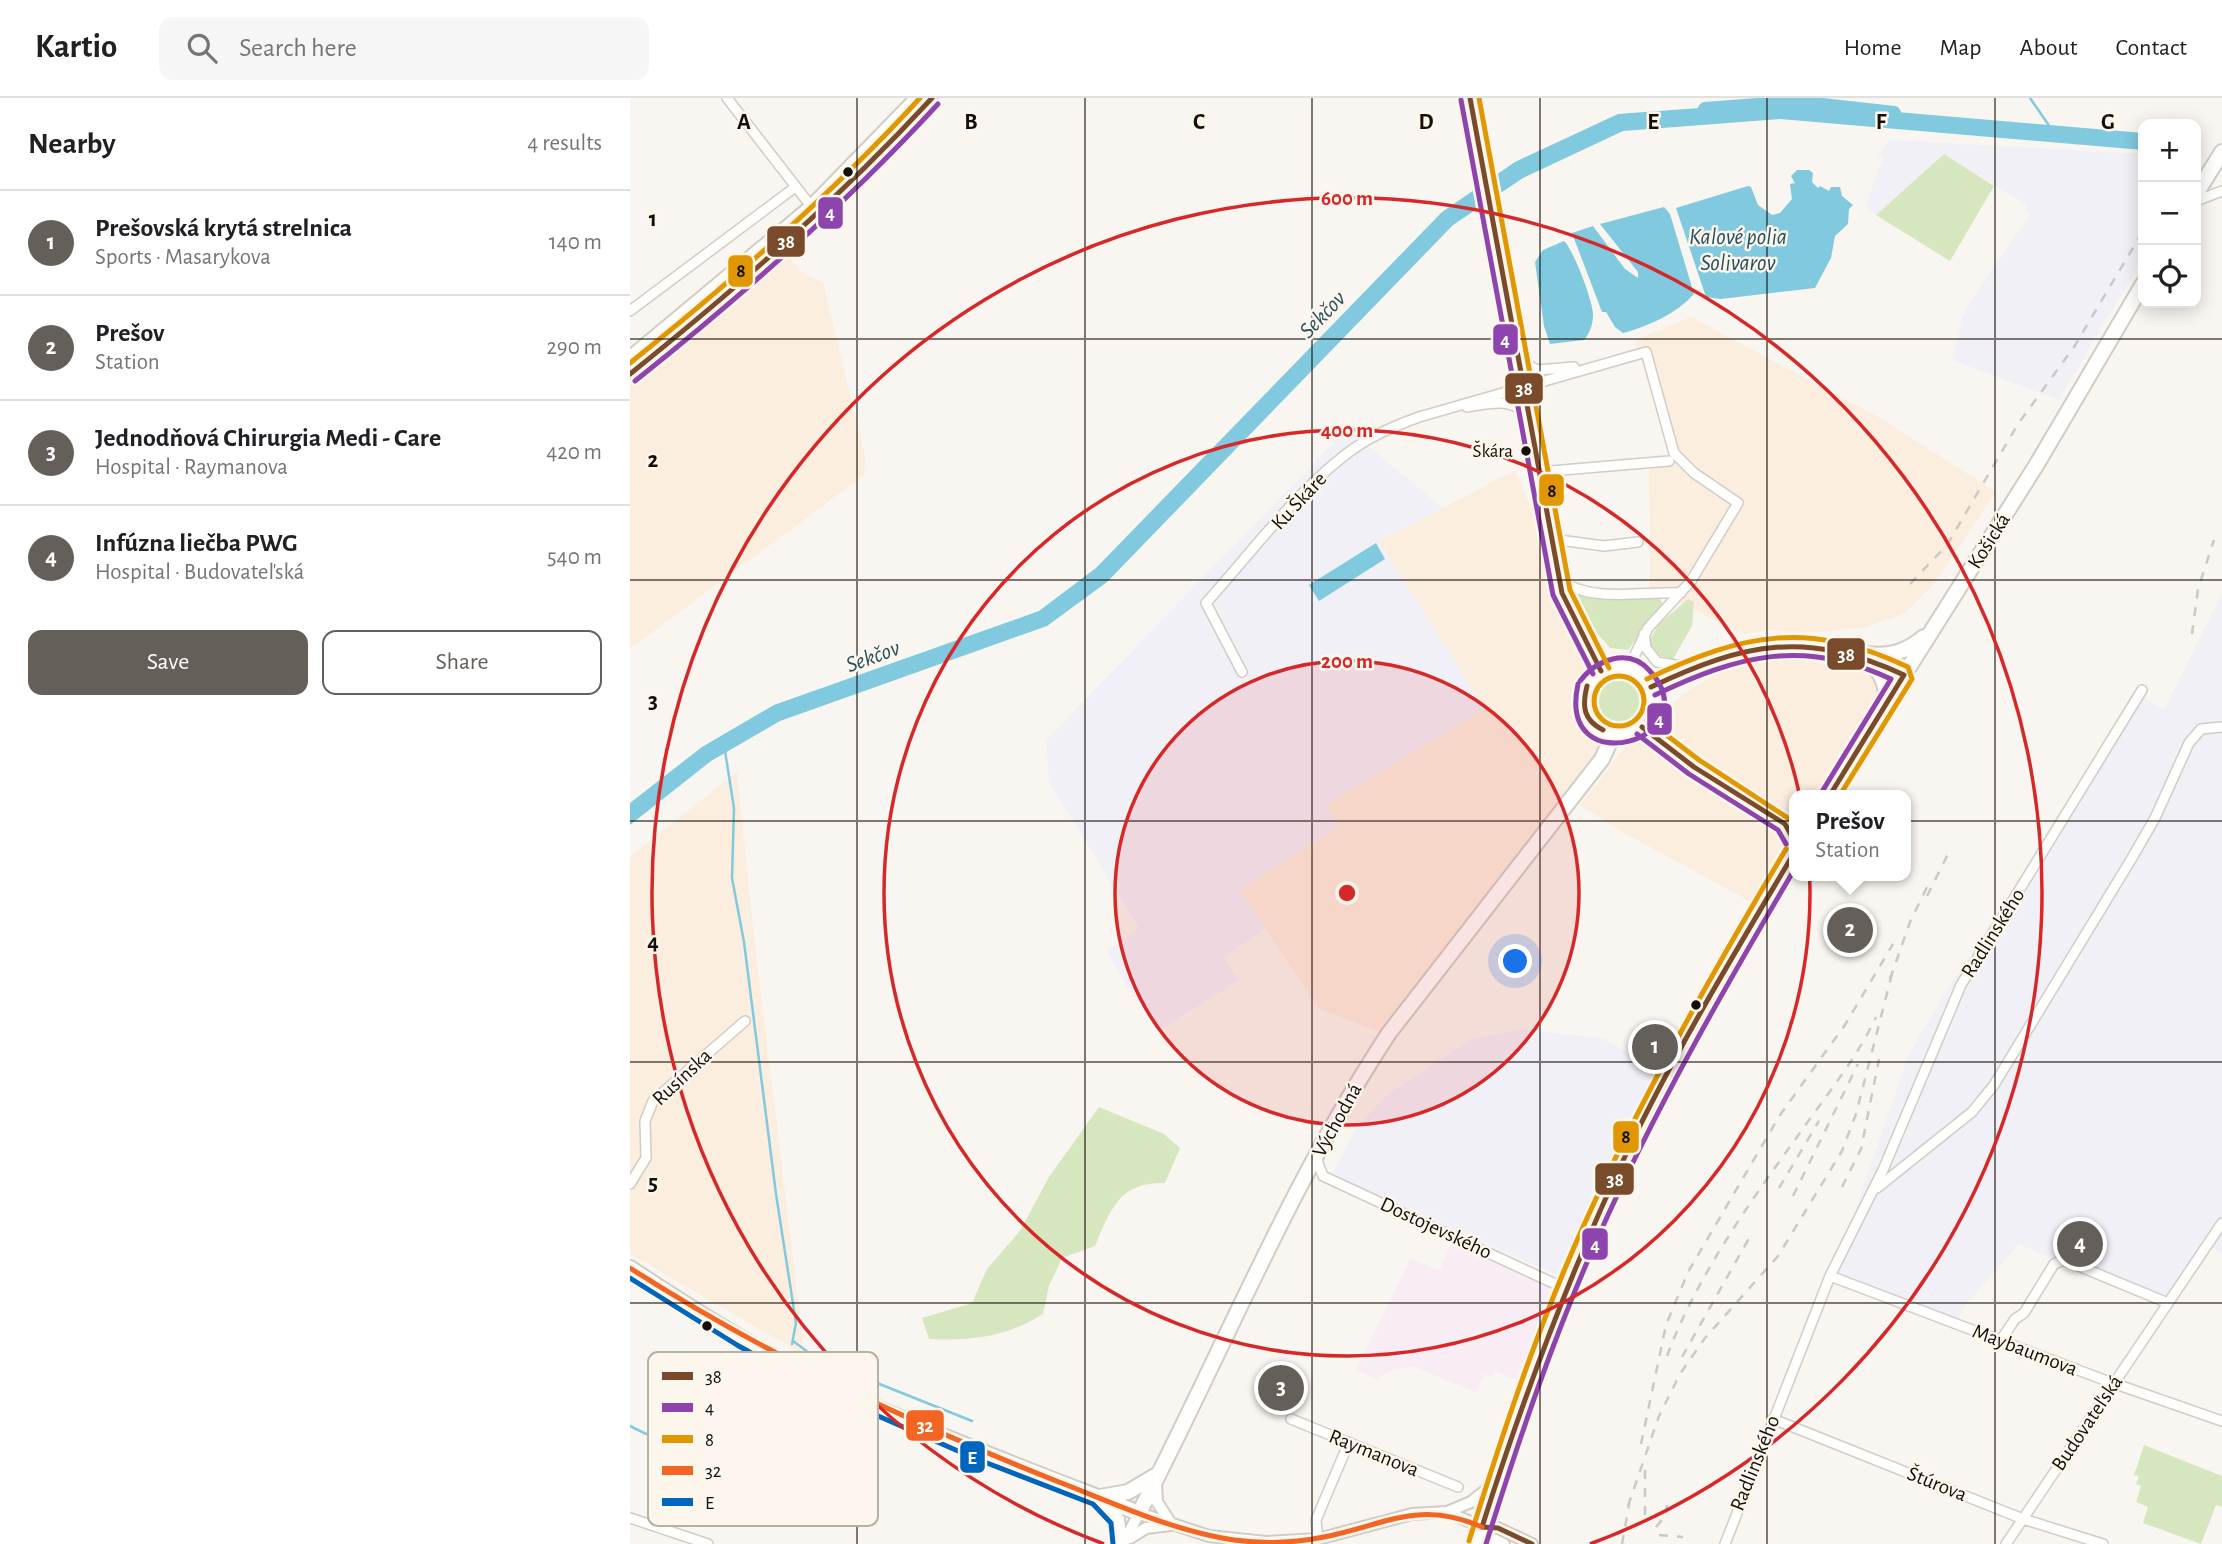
<!DOCTYPE html>
<html lang="en">
<head>
<meta charset="utf-8">
<style>
	body { margin:0; font-family:"Alegreya Sans",sans-serif; background:#f6f6f6; color:#202124 }
	.controls { position:absolute; right:21px; top:21px; display:grid; overflow:hidden; border-radius:14px; box-shadow:0 4px 18px #0003 }
	.controls button { width:63px; height:63px; display:grid; place-items:center; padding:0; border:0; border-bottom:2px solid #e0e0e0; background:#fff; color:#202124; font:35px sans-serif }
	.you { position:absolute; left:886px; top:864px; width:24px; height:24px; margin:-18px; border:5px solid #fff; border-radius:50%; background:#1a73e8; box-shadow:0 0 0 10px #1a73e833 }
	.badge { display:grid; place-items:center; width:46px; height:46px; border-radius:50%; background:#655f59; color:#fff; font-size:23px; font-weight:700 }
	.pin { position:absolute; translate:-50% -50%; border:4px solid #fff; box-shadow:0 2px 7px #0006 }
	.popup { position:absolute; left:1159px; top:692px; width:122px; height:91px; box-sizing:border-box; display:grid; place-content:center; border-radius:14px; background:#fff; filter:drop-shadow(0 2px 5px #0005); font-size:23px; white-space:nowrap; color:#757577 }
	.popup b { font-size:26px; color:#202124 }
	.popup::after { content:''; position:absolute; left:50%; top:100%; margin-left:-14px; border:14px solid transparent; border-top-color:#fff }
	.list { margin:0; padding:0; list-style:none }
	h2 { display:flex; justify-content:space-between; align-items:center; height:91px; margin:0; padding:0 28px; font-size:30px }
	h2 small { font-size:23px; font-weight:400; color:#757577 }
	.list li { display:grid; grid-template-columns:46px 1fr auto; gap:21px; align-items:center; box-sizing:border-box; height:105px; padding:0 28px; border-top:2px solid #e0e0e0 }
	.list b { display:block; font-size:26px; white-space:nowrap }
	.list p { margin:0; font-size:23px; white-space:nowrap; color:#757577 }
	.list em { font-size:23px; font-style:normal; color:#757577 }
	.actions { display:flex; gap:14px; padding:21px 28px }
	.actions a { flex:1; padding:16px 0; border:2px solid #655f59; border-radius:14px; text-align:center; font-size:24px; color:#655f59 }
	.actions .main { background:#655f59; color:#fff }
	.icon { flex:none; width:38px; height:38px; fill:none; stroke:currentColor; stroke-width:2; stroke-linecap:round; stroke-linejoin:round }
	.map { position:relative; flex:none; width:1592px; height:1446px; overflow:hidden }
	header { display:flex; align-items:center; gap:42px; box-sizing:border-box; height:98px; padding:0 35px; background:#fff; border-bottom:2px solid #e0e0e0 }
	header strong { font-size:33px }
	nav { display:flex; gap:38px; margin-inline-start:auto; font-size:24px }
	.search { width:490px; height:63px; background:#f6f6f6; display:flex; align-items:center; gap:18px; box-sizing:border-box; padding:0 24px; border-radius:14px; color:#757577; font-size:26px }
	main { display:flex }
	aside { flex:1; background:#fff }
	.map>svg:first-child { display:block }
	.built { fill:#fbeedf }
	.industrial { fill:#f2f0f7 }
	.education { fill:#f8edf5 }
	.green { fill:#d6e6bf }
	.water { fill:#81c9de }
	.lines { fill:none; stroke-linecap:round; stroke-linejoin:round }
	.stream { stroke:#81c9de; stroke-width:2.5 }
	.river { stroke:#81c9de; stroke-width:14 }
	.minor-casing { stroke:#d1ccc6; stroke-width:12 }
	.tertiary-casing { stroke:#d1ccc6; stroke-width:14 }
	.primary-casing { stroke:#d1ccc6; stroke-width:18 }
	.minor { stroke:#fefefd; stroke-width:9 }
	.tertiary { stroke:#fefefd; stroke-width:10 }
	.primary { stroke:#fefefd; stroke-width:14 }
	.rail { stroke:#cac9c7; stroke-width:2.5; stroke-dasharray:9 9; stroke-linecap:butt }
	.bus-1-casing { stroke:#fdf6ec; stroke-width:10 }
	.bus-2-casing { stroke:#fdf6ec; stroke-width:10 }
	.bus-3-casing { stroke:#fdf6ec; stroke-width:10 }
	.bus-4-casing { stroke:#fdf6ec; stroke-width:10 }
	.bus-5-casing { stroke:#fdf6ec; stroke-width:10 }
	.bus-1 { stroke:#7a4b2a; stroke-width:5 }
	.bus-2 { stroke:#8e44ad; stroke-width:5 }
	.bus-3 { stroke:#e09701; stroke-width:5 }
	.bus-4 { stroke:#f26522; stroke-width:5 }
	.bus-5 { stroke:#0065bd; stroke-width:5 }
	.grid { fill:none; stroke:#150e07; stroke-width:2; stroke-opacity:0.55 }
	.ring { fill:none; stroke:#d62828; stroke-width:3.5 }
	.bus-dot { fill:#150e07; stroke:#fdf6ec; stroke-width:2.5 }
	.labels { text-anchor:middle; dominant-baseline:central; stroke-width:5; stroke-linejoin:round; paint-order:stroke }
	.bus-label { font-size:19px; fill:#150e07; stroke:#fdf6ec; text-anchor:end }
	.street-label { font-size:21px; fill:#150e07; stroke:#fdf6ec }
	.water-label { font-size:23px; font-style:italic; fill:#234f5e; stroke:#fdf6ec }
	.key { fill:#fdf6ec; stroke:#b7b0a7; stroke-width:2 }
	.key-label { font-size:19px; fill:#150e07 }
	.grid-label { font-size:23px; text-anchor:middle; font-weight:bold; fill:#150e07; stroke:#fdf6ec; stroke-width:5; stroke-linejoin:round; paint-order:stroke }
	.centre { fill:#d62828; stroke:#fdf6ec; stroke-width:3.5 }
	.ring-label { font-size:21px; text-anchor:middle; font-weight:bold; fill:#d62828; stroke:#fdf6ec; stroke-width:5; stroke-linejoin:round; paint-order:stroke }
	.line-badge { stroke:#fdf6ec; stroke-width:2.5 }
	.badge-label { font-size:19px; text-anchor:middle; font-weight:bold; fill:#fff }
	.pale-badge-label { font-size:19px; text-anchor:middle; font-weight:bold; fill:#111 }
</style>
</head>
<body>
<header>
<strong>Kartio</strong>
<div class="search"><svg class="icon" aria-label="search" viewBox="0 0 24 24"><circle cx="10" cy="10" r="6"/><path d="M15 15l6 6"/></svg>Search here</div>
<nav><a>Home</a><a>Map</a><a>About</a><a>Contact</a></nav>
</header>
<main>
<aside>
<h2>Nearby<small>4 results</small></h2>
<ul class="list">
<li><span class="badge">1</span><div><b>Prešovská krytá strelnica</b><p>Sports · Masarykova</p></div><em>140 m</em></li>
<li><span class="badge">2</span><div><b>Prešov</b><p>Station</p></div><em>290 m</em></li>
<li><span class="badge">3</span><div><b>Jednodňová Chirurgia Medi - Care</b><p>Hospital · Raymanova</p></div><em>420 m</em></li>
<li><span class="badge">4</span><div><b>Infúzna liečba PWG</b><p>Hospital · Budovateľská</p></div><em>540 m</em></li>
</ul>
<div class="actions"><a class="main">Save</a><a>Share</a></div>
</aside>
<div class="map">
<svg width="1592" height="1446" viewBox="0 0 1592 1446">
	<rect width="100%" height="100%" fill="#f9f5f0"/>
	<path class="built" d="M 155,155 L 175,177 L 193,184 L 235,358 L 234,377 L 0,551 L 0,286 Z
		M 1061,219 L 1250,320 L 1366,394 L 1303,487 L 1275,515 L 1236,529 L 1191,534 L 1138,532 L 1113,536 L 1020,490 L 1019,362 L 1041,360 L 1005,242 Z
		M 886,372 L 962,570 L 974,643 L 749,934 L 688,910 L 610,792 L 709,728 L 695,707 L 854,611 L 749,443 Z
		M 1145,560 L 1182,561 L 1241,576 L 1247,586 L 1248,605 L 1192,697 L 1164,697 L 1164,742 L 1125,806 L 996,736 L 950,707 L 1000,643 L 1014,636 L 1052,597 L 1087,575 L 1120,563 Z
		M 107,674 L 123,830 L 173,1243 L 169,1254 L 0,1156 L 0,759 Z"/>
	<path class="industrial" d="M 1260,42 L 1513,56 L 1513,160 L 1466,239 L 1464,238 L 1464,243 L 1429,302 L 1322,262 L 1333,218 L 1348,191 L 1401,116 L 1395,112 L 1397,107 L 1314,56 L 1246,117 L 1235,110 L 1253,59 L 1247,58 Z
		M 717,331 L 813,410 L 749,443 L 855,611 L 696,707 L 709,728 L 610,792 L 635,831 L 594,859 L 609,882 L 527,934 L 476,853 L 509,830 L 419,684 L 416,642 Z
		M 1592,495 L 1592,1156 L 1579,1146 L 1536,1208 L 1389,1146 L 1333,1210 L 1325,1226 L 1198,1179 L 1221,1124 L 1279,956 L 1319,889 L 1510,598 L 1534,612 Z
		M 891,931 L 975,941 L 1026,973 L 927,1177 L 702,1077 L 726,1030 L 761,994 L 841,941 Z"/>
	<path class="education" d="M 824,1139 L 925,1186 L 887,1282 L 865,1274 L 863,1279 L 854,1276 L 847,1295 L 783,1268 L 760,1273 L 745,1281 L 726,1272 L 781,1160 L 809,1173 Z"/>
	<path class="green" d="M 1314,56 L 1364,88 L 1320,163 L 1246,117 Z
		M 945,495 L 1030,499 L 1032,506 L 998,552 L 980,550 L 957,524 L 944,499 Z
		M 1058,501 L 1064,504 L 1062,528 L 1043,561 L 1024,556 L 1019,543 L 1029,526 Z
		M963 602a26 26 0 1 1 52 0a26 26 0 1 1-52 0Z
		M 469,1009 L 534,1036 L 550,1050 L 535,1085 C 490,1084 481,1110 465,1148 L 432,1160 L 419,1188 L 413,1216 C 377,1239 341,1243 299,1241 L 292,1220 L 342,1205 L 357,1171 L 390,1133 L 419,1079 Z
		M 1514,1347 L 1592,1378 L 1592,1409 L 1586,1407 L 1571,1446 L 1513,1425 L 1518,1409 L 1506,1404 L 1511,1388 L 1506,1386 L 1509,1378 L 1504,1377 Z"/>
	<path class="water" d="M 1150,4 L 1513,35 L 1513,52 L 1150,21 L 993,33 L 893,80 L 823,127 L 477,484 L 417,528 L 150,623 L 81,663 L 0,727 L 0,705 L 72,649 L 144,607 L 409,513 L 466,470 L 812,114 L 885,64 L 988,16 Z
		M 1167,72 L 1179,72 L 1183,75 L 1182,84 L 1188,90 L 1190,88 L 1199,93 L 1201,89 L 1210,89 L 1212,98 L 1223,107 L 1219,111 L 1218,126 L 1205,138 L 1201,160 L 1185,190 L 1091,201 L 1076,199 L 1046,110 L 1118,88 L 1121,89 L 1128,107 L 1142,117 L 1150,115 L 1162,101 L 1160,86 L 1165,85 L 1161,78 Z
		M 1034,109 L 1040,116 L 1064,196 C 1046,216 1019,228 993,235 L 985,229 L 976,214 L 972,214 L 942,135 L 963,128 L 995,171 L 1008,180 L 1008,174 L 970,126 Z
		M 934,143 C 943,151 963,203 963,216 C 963,226 960,235 954,242 L 920,246 L 914,228 L 905,164 L 913,152 Z
		M 746,445 L 755,461 L 689,503 L 679,487 Z"/>
	<g class="lines">
		<path class="stream" d="M 1400,0 L 1420,29
			M 95,653 L 104,710 L 102,780 L 114,844 L 146,1096 L 166,1225 L 162,1246
			M 163,1243 L 186,1260
			M 202,1267 L 342,1323
			M 0,1328 C 13,1334 26,1342 41,1345 C 62,1350 131,1335 146,1318 C 153,1311 157,1297 159,1288"/>
		<path class="river" d="M 1075,11 L 1166,4 L 1264,15"/>
		<g class="minor-casing">
			<path id="minor" d="M 97,0 L 184,112
				M 1566,103 L 1592,93
				M 0,213 L 164,90
				M 888,262 L 908,272 L 944,269
				M 837,309 C 860,306 886,297 898,322
				M 909,374 L 1039,363
				M 922,441 L 974,448 L 1008,444
				M 928,480 C 958,506 1014,493 1051,495
				M 1014,536 L 1016,550 L 1027,564 L 1057,569
				M 612,574 L 576,505 C 622,454 670,388 726,349 C 745,336 767,327 789,319 L 1016,254 L 1044,355 L 1064,375 L 1108,405 L 1061,483 L 1018,530 L 999,569
				M 686,1060 L 693,1078 L 936,1191
				M 0,1086 L 16,1060 L 15,1023 L 23,1003 L 115,923
				M 1247,1090 L 1342,1014 L 1364,987 L 1502,760 L 1525,720 L 1559,645 L 1571,631 L 1592,629
				M 1200,1178 L 1477,1283 L 1592,1323
				M 1371,1242 L 1385,1221 L 1394,1215 L 1424,1166 L 1434,1162 L 1538,1205
				M 661,1321 L 828,1389
				M 1143,1321 L 1393,1421 L 1473,1446
				M 0,1420 L 78,1446
				M 688,1441 L 686,1422 L 719,1344
				M 847,1446 L 852,1429
				M 1095,1446 L 1200,1178 L 1253,1072 L 1331,887 L 1512,592
				M 1376,1446 L 1592,1125"/>
		</g>
		<g class="tertiary-casing">
			<path id="tertiary" d="M 840,0 L 932,495 C 942,522 963,545 971,573
				M 0,258 L 180,108 L 285,0
				M 0,276 C 107,191 211,102 302,0
				M 1235,564 C 1250,574 1256,589 1253,607
				M 1200,697 L 1274,577
				M 526,1386 L 527,1404 L 542,1427
				M 472,1403 L 489,1421 L 492,1446
				M 817,1414 L 841,1404 L 865,1385
				M 852,1429 C 898,1281 954,1137 1024,1000 C 1067,916 1116,836 1164,755
				M 852,1429 L 859,1439 L 874,1446
				M 500,1440 L 516,1430 L 540,1427
				M 493,1446 L 509,1415 L 579,1438 L 636,1444 L 688,1441 L 782,1416 L 817,1414 L 852,1429 L 868,1430 L 902,1446"/>
		</g>
		<g class="primary-casing">
			<path id="primary" d="M 1566,96 L 1592,54
				M 1236,556 C 1260,559 1276,554 1294,539
				M954 603a35 35 0 1 1 70 0a35 35 0 1 1-70 0Z
				M 1021,589 C 1108,544 1184,528 1274,577 L 1407,366 L 1513,186
				M 0,1170 C 60,1210 123,1250 188,1282 C 292,1333 401,1373 509,1415 C 592,1255 660,1085 759,935 L 972,661 L 983,637
				M 470,1399 L 498,1394 L 525,1378"/>
		</g>
		<use href="#minor" class="minor"/>
		<use href="#tertiary" class="tertiary"/>
		<use href="#primary" class="primary"/>
		<path class="rail" d="M 1280,486 L 1317,447 L 1388,326 L 1444,249 L 1513,133
			M 1562,536 L 1568,491 L 1584,442
			M 1297,798 L 1321,750
			M 1260,881 L 1280,824 L 1298,787
			M 1213,930 L 1263,846
			M 1212,1089 L 1231,1051 L 1249,961
			M 1149,1090 L 1189,1023
			M 1163,1098 L 1228,966
			M 1037,1258 C 1065,1182 1119,1105 1167,1039 C 1194,1000 1226,962 1246,919
			M 1052,1259 L 1122,1135
			M 1011,1346 L 1036,1227 L 1058,1174 L 1150,1017 L 1217,924
			M 1015,1372 L 1015,1424
			M 998,1408 L 1029,1318 L 1050,1276 L 1075,1240 L 1148,1158 L 1212,1053 L 1226,1016 L 1263,872
			M 1026,1429 L 1036,1417 L 1037,1407
			M 1029,1437 L 1053,1439
			M 992,1446 L 1000,1401"/>
		<g class="bus-1-casing">
			<path id="bus-1" d="M 840,0 L 932,495 L 971,573
				M 0,276 C 107,190 209,101 302,0
				M 957,588 C 952,608 953,622 973,632
				M 1021,589 C 1116,544 1176,532 1274,577 L 1200,697
				M 1012,629 L 1064,669 L 1155,726 L 1164,742
				M 852,1429 C 893,1300 940,1174 998,1052 C 1047,950 1106,853 1164,755
				M 852,1429 L 868,1430 L 902,1446"/>
		</g>
		<g class="bus-2-casing">
			<path id="bus-2" d="M 831,2 L 923,497 L 963,576
				M 5,283 C 113,197 215,107 308,6
				M 948,586 C 926,688 1083,641 1019,572 C 998,549 966,562 950,583
				M 1025,597 C 1108,557 1174,540 1261,581 L 1193,692
				M 1007,636 L 1059,676 L 1148,732 L 1156,746
				M 856,1446 C 889,1341 924,1237 969,1137 C 1025,1011 1094,891 1164,772"/>
		</g>
		<g class="bus-3-casing">
			<path id="bus-3" d="M 849,0 L 940,492 L 979,570
				M 0,265 C 102,183 201,97 290,0
				M964 603a25 25 0 1 1 50 0a25 25 0 1 1-50 0Z
				M 1017,581 C 1114,535 1178,522 1278,569 L 1282,581 L 1210,697
				M 1017,622 L 1069,662 L 1164,724
				M 839,1443 C 872,1337 907,1231 953,1129 C 1012,998 1083,874 1156,751"/>
		</g>
		<g class="bus-4-casing">
			<path id="bus-4" d="M 0,1170 C 136,1257 279,1325 429,1384 C 486,1406 543,1433 604,1442 C 634,1446 665,1445 694,1439 C 756,1427 788,1401 852,1429"/>
		</g>
		<g class="bus-5-casing">
			<path id="bus-5" d="M 0,1180 L 107,1247 L 182,1289 L 344,1360 L 463,1406 L 481,1425 L 483,1446"/>
		</g>
		<use href="#bus-1" class="bus-1"/>
		<use href="#bus-2" class="bus-2"/>
		<use href="#bus-3" class="bus-3"/>
		<use href="#bus-4" class="bus-4"/>
		<use href="#bus-5" class="bus-5"/>
	</g>
	<path class="grid" d="M 227,0 L 227,1446M 455,0 L 455,1446M 682,0 L 682,1446M 910,0 L 910,1446M 1137,0 L 1137,1446M 1365,0 L 1365,1446M 0,241 L 1592,241M 0,482 L 1592,482M 0,723 L 1592,723M 0,964 L 1592,964M 0,1205 L 1592,1205"/>
	<circle cx="717" cy="795" r="232" fill="#d62828" fill-opacity=".12"/>
	<g class="ring">
		<circle cx="717" cy="795" r="232"/>
		<circle cx="717" cy="795" r="463"/>
		<path d="M474 1446A695 695 0 1 1 960 1446"/>
	</g>
	<g class="bus-dot">
		<circle cx="218" cy="74" r="6"/>
		<circle cx="896" cy="353" r="6"/>
		<circle cx="1066" cy="907" r="6"/>
		<circle cx="77" cy="1228" r="6"/>
	</g>
	<g class="labels">
		<g class="bus-label">
			<text x="883" y="353">Škára</text>
		</g>
		<g class="street-label">
			<text transform="translate(669 403) rotate(-47)">Ku Škáre</text>
			<text transform="translate(1359 443) rotate(-58)">Košická</text>
			<text transform="translate(1363 835) rotate(-58)">Radlinského</text>
			<text transform="translate(52 979) rotate(-43)">Rusínska</text>
			<text transform="translate(707 1022) rotate(-61)">Východná</text>
			<text transform="translate(806 1130) rotate(25)">Dostojevského</text>
			<text transform="translate(1395 1252) rotate(21)">Maybaumova</text>
			<text transform="translate(1457 1325) rotate(-56)">Budovateľská</text>
			<text transform="translate(744 1355) rotate(22)">Raymanova</text>
			<text transform="translate(1125 1365) rotate(-68)">Radlinského</text>
			<text transform="translate(1307 1386) rotate(22)">Štúrova</text>
		</g>
		<g class="water-label">
			<text x="1108" y="139">Kalové polia<tspan x="1108" dy="26">Solivarov</tspan></text>
			<text transform="translate(693 217) rotate(-46)">Sekčov</text>
			<text transform="translate(243 559) rotate(-20)">Sekčov</text>
		</g>
	</g>
	<rect x="18" y="1254" width="230" height="174" rx="10" class="key"/>
	<rect x="32" y="1274" width="31" height="8" fill="#7a4b2a"/>
	<rect x="32" y="1305" width="31" height="9" fill="#8e44ad"/>
	<rect x="32" y="1337" width="31" height="8" fill="#e09701"/>
	<rect x="32" y="1368" width="31" height="9" fill="#f26522"/>
	<rect x="32" y="1400" width="31" height="8" fill="#0065bd"/>
	<g class="key-label">
		<text x="75" y="1285">38</text>
		<text x="75" y="1316">4</text>
		<text x="75" y="1348">8</text>
		<text x="75" y="1379">32</text>
		<text x="75" y="1411">E</text>
	</g>
	<g class="grid-label">
		<text x="114" y="31">A</text>
		<text x="341" y="31">B</text>
		<text x="569" y="31">C</text>
		<text x="796" y="31">D</text>
		<text x="1023" y="31">E</text>
		<text x="1251" y="31">F</text>
		<text x="1478" y="31">G</text>
		<text x="23" y="128">1</text>
		<text x="23" y="369">2</text>
		<text x="23" y="610">3</text>
		<text x="23" y="851">4</text>
		<text x="23" y="1092">5</text>
	</g>
	<circle cx="717" cy="795" r="10" class="centre"/>
	<g class="ring-label">
		<text x="717" y="107">600 m</text>
		<text x="717" y="339">400 m</text>
		<text x="717" y="570">200 m</text>
	</g>
	<g class="line-badge">
		<rect x="187" y="98" width="27" height="34" rx="7" fill="#8e44ad"/>
		<rect x="136" y="127" width="40" height="33" rx="7" fill="#7a4b2a"/>
		<rect x="97" y="156" width="27" height="34" rx="7" fill="#e09701"/>
		<rect x="862" y="225" width="27" height="33" rx="7" fill="#8e44ad"/>
		<rect x="874" y="274" width="40" height="33" rx="7" fill="#7a4b2a"/>
		<rect x="908" y="375" width="27" height="34" rx="7" fill="#e09701"/>
		<rect x="1196" y="539" width="40" height="34" rx="7" fill="#7a4b2a"/>
		<rect x="1016" y="604" width="27" height="34" rx="7" fill="#8e44ad"/>
		<rect x="982" y="1022" width="28" height="34" rx="7" fill="#e09701"/>
		<rect x="964" y="1064" width="41" height="34" rx="7" fill="#7a4b2a"/>
		<rect x="951" y="1129" width="28" height="34" rx="7" fill="#8e44ad"/>
		<rect x="275" y="1311" width="40" height="33" rx="7" fill="#f26522"/>
		<rect x="329" y="1342" width="27" height="34" rx="7" fill="#0065bd"/>
	</g>
	<g class="badge-label">
		<text x="200" y="121">4</text>
		<text x="156" y="150">38</text>
		<text x="875" y="248">4</text>
		<text x="894" y="297">38</text>
		<text x="1216" y="563">38</text>
		<text x="1029" y="628">4</text>
		<text x="985" y="1088">38</text>
		<text x="965" y="1153">4</text>
		<text x="295" y="1334">32</text>
		<text x="342" y="1366">E</text>
	</g>
	<g class="pale-badge-label">
		<text x="111" y="179">8</text>
		<text x="922" y="399">8</text>
		<text x="996" y="1045">8</text>
	</g>
</svg>
<div class="controls">
<button>+</button>
<button>−</button>
<button><svg class="icon" aria-label="locate" viewBox="0 0 24 24"><circle cx="12" cy="12" r="6"/><path d="M12 2v4M12 18v4M2 12h4M18 12h4"/></svg></button>
</div>
<div class="you"></div>
<div class="pin badge" style="left:1025px;top:949px">1</div>
<div class="pin badge" style="left:1220px;top:832px">2</div>
<div class="popup"><b>Prešov</b>Station</div>
<div class="pin badge" style="left:651px;top:1290px">3</div>
<div class="pin badge" style="left:1450px;top:1146px">4</div>
</div>
</main>
</body>
</html>
